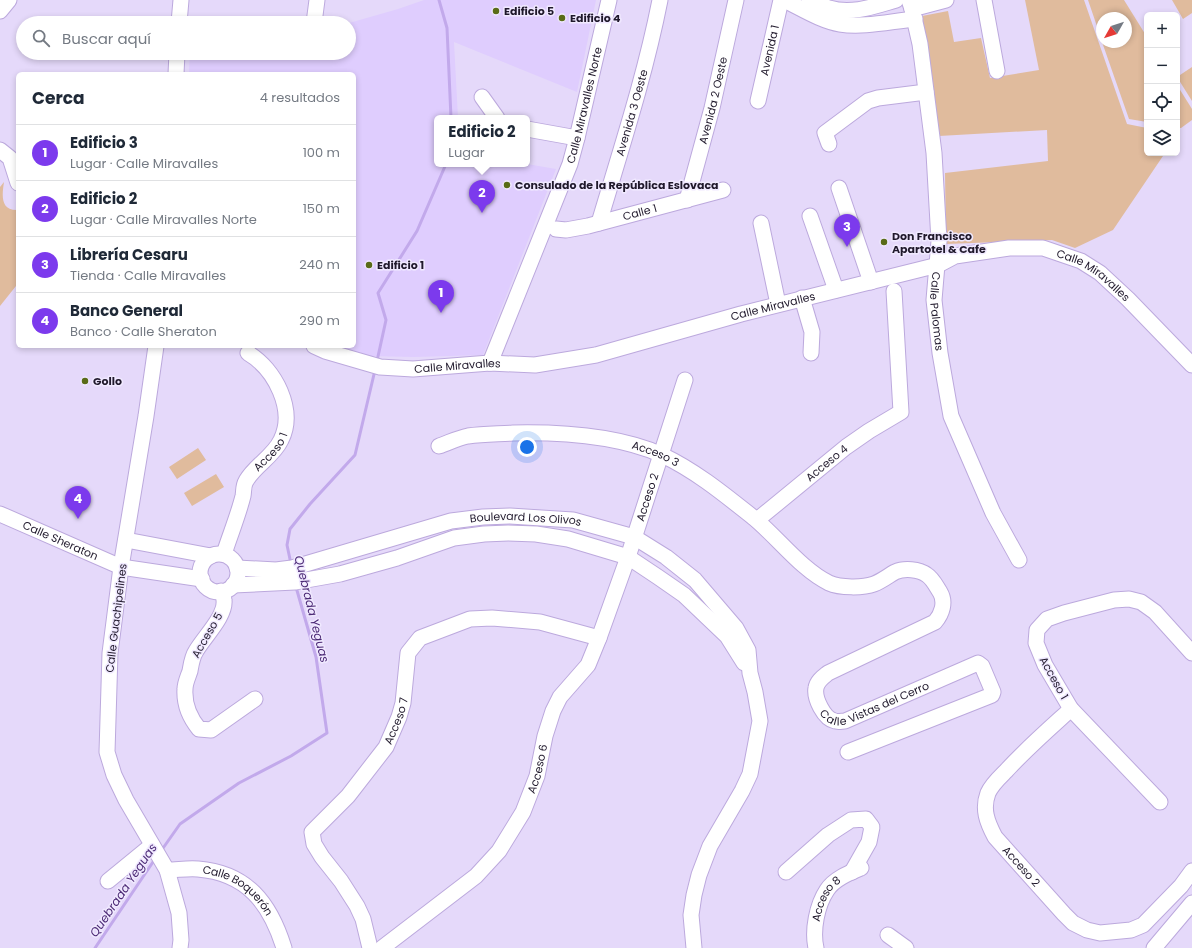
<!DOCTYPE html>
<html lang="es">
<head>
<meta charset="utf-8">
<style>
	body { margin:0; font-family:Poppins,sans-serif; background:#f6f6f7; color:#1f2937 }
	.controls { position:absolute; right:12px; top:12px; display:grid; overflow:hidden; border-radius:6px; box-shadow:0 2px 6px #0003 }
	.controls button { width:36px; height:36px; display:grid; place-items:center; padding:0; border:0; border-bottom:1px solid #e0e1e3; background:#fff; color:#1f2937; font:20px sans-serif }
	.compass { position:absolute; left:1096px; top:12px; width:36px; height:36px; border-radius:50%; background:#fff; box-shadow:0 2px 6px #0003; rotate:231deg }
	.you { position:absolute; left:527px; top:447px; width:14px; height:14px; margin:-10px; border:3px solid #fff; border-radius:50%; background:#1a73e8; box-shadow:0 0 0 6px #1a73e833 }
	.badge { display:grid; place-items:center; width:26px; height:26px; border-radius:50%; background:#7c3aed; color:#fff; font-size:13px; font-weight:700 }
	.pin { position:absolute; translate:-50% -33px; filter:drop-shadow(0 1px 2px #0008) }
	.pin::after { content:''; position:absolute; top:21px; width:14px; height:12px; background:inherit; clip-path:polygon(0 0,100% 0,50% 100%) }
	.popup { position:absolute; left:434px; top:115px; width:96px; height:52px; box-sizing:border-box; display:grid; place-content:center; border-radius:6px; background:#fff; filter:drop-shadow(0 1px 3px #0005); font-size:13px; white-space:nowrap; color:#747a83 }
	.popup b { font-size:15px; color:#1f2937 }
	.popup::after { content:''; position:absolute; left:50%; top:100%; margin-left:-8px; border:8px solid transparent; border-top-color:#fff }
	.list { margin:0; padding:0; list-style:none }
	h2 { display:flex; justify-content:space-between; align-items:center; height:52px; margin:0; padding:0 16px; font-size:17px }
	h2 small { font-size:13px; font-weight:400; color:#747a83 }
	.list li { display:grid; grid-template-columns:26px 1fr auto; gap:12px; align-items:center; box-sizing:border-box; height:56px; padding:0 16px; border-top:1px solid #e0e1e3 }
	.list b { display:block; font-size:15px; white-space:nowrap }
	.list p { margin:0; font-size:13px; white-space:nowrap; color:#747a83 }
	.list em { font-size:13px; font-style:normal; color:#747a83 }
	.icon { flex:none; width:22px; height:22px; fill:none; stroke:currentColor; stroke-width:2; stroke-linecap:round; stroke-linejoin:round }
	.map { position:relative; flex:none; width:1192px; height:948px; overflow:hidden }
	.search { position:absolute; background:#fff; box-shadow:0 2px 6px #0003; left:16px; top:16px; width:340px; height:44px; display:flex; align-items:center; gap:10px; box-sizing:border-box; padding:0 14px; border-radius:22px; color:#747a83; font-size:15px }
	.panel { position:absolute; background:#fff; box-shadow:0 2px 6px #0003; left:16px; top:72px; width:340px; height:276px; border-radius:6px }
	.map>svg:first-child { display:block }
	.built { fill:#dfcdfe }
	.green { fill:#e0bb9d }
	.lines { fill:none; stroke-linecap:round; stroke-linejoin:round }
	.stream { stroke:#c2a9eb; stroke-width:3 }
	.minor-casing { stroke:#bca9dd; stroke-width:17 }
	.minor { stroke:#fff; stroke-width:15 }
	.poi-dot { fill:#596b17; stroke:#f0e9ff; stroke-width:1.5 }
	.labels { text-anchor:middle; dominant-baseline:central; stroke-width:3; stroke-linejoin:round; paint-order:stroke }
	.poi-label { font-size:11px; font-weight:bold; fill:#20192c; stroke:#f0e9ff; text-anchor:start }
	.street-label { font-size:11px; fill:#20192c; stroke:#f0e9ff }
	.water-label { font-size:12px; font-style:italic; fill:#4c2a76; stroke:#f0e9ff }
</style>
</head>
<body>
<div class="map">
<svg width="1192" height="948" viewBox="0 0 1192 948">
	<rect width="100%" height="100%" fill="#e5d9fa"/>
	<path class="built" d="M 424,0 L 596,0 L 577,92 L 454,42 L 458,118 L 437,118 L 437,164 L 527,164 L 556,169 L 483,355 L 414,357 L 369,356 L 334,346 L 354,346 L 354,74 L 189,74 L 190,53 L 349,53 L 349,23 L 398,9 Z"/>
	<path class="green" d="M 1025,0 L 1084,0 L 1127,124 L 1147,128 L 1147,153 L 1165,153 L 1113,230 L 1075,248 L 1052,240 L 946,244 L 945,173 L 1048,161 L 1047,130 L 939,136 L 922,16 L 948,11 L 954,42 L 981,38 L 990,78 L 1039,70 Z
		M 1088,0 L 1124,0 L 1147,37 L 1147,122 L 1129,119 L 1102,42 L 1126,42 L 1126,18 L 1102,18 L 1102,41 Z
		M 1172,0 L 1192,0 L 1192,13 L 1183,19 Z
		M 1192,67 L 1192,101 L 1177,77 Z
		M 1177,85 L 1192,109 L 1192,120 L 1181,128 L 1177,128 Z
		M 4,182 C 2,195 0,211 18,210 L 18,287 L 16,286 L 0,306 L 0,187 Z
		M 198,448 L 206,460 L 177,479 L 169,467 Z
		M 216,474 L 224,487 L 192,506 L 184,493 Z"/>
	<g class="lines">
		<path class="stream" d="M 439,0 L 447,28 L 451,118
			M 377,361 L 386,320 L 378,293 L 417,231 L 446,164
			M 291,564 L 287,545 L 290,529 L 310,504 L 355,455 L 375,370
			M 161,851 L 180,824 L 239,783 L 291,756 L 327,733 L 316,657 L 296,587
			M 95,948 L 155,859"/>
		<g class="minor-casing">
			<g id="minor">
				<path d="M 784,0 C 801,8 821,21 840,24 C 863,28 892,21 915,19"/>
				<path d="M 809,0 C 816,3 823,6 829,8 C 852,15 875,6 896,0"/>
				<path id="s1" d="M 909,0 L 912,9 L 920,44 L 934,153 L 939,241 L 934,300 L 940,353 L 951,416 L 993,513 L 1019,560"/>
				<path d="M 984,0 L 997,71"/>
				<path d="M 912,9 L 946,0"/>
				<path d="M 0,11 L 9,0"/>
				<path d="M 179,23 L 181,0"/>
				<path d="M 314,23 L 317,0"/>
				<path d="M 176,74 L 177,53"/>
				<path d="M 482,97 L 497,118"/>
				<path id="s2" d="M 758,101 L 781,0"/>
				<path d="M 527,129 L 577,138"/>
				<path d="M 829,144 L 825,133 L 868,101 L 878,98 L 926,92"/>
				<path d="M 0,150 L 10,158 L 18,183"/>
				<path d="M 839,188 L 871,282"/>
				<path id="s3" d="M 687,200 L 712,108 L 736,0"/>
				<path d="M 810,216 L 836,290"/>
				<path id="s4" d="M 599,223 C 621,149 645,76 660,0"/>
				<path d="M 761,223 L 778,304"/>
				<path id="s5" d="M 556,229 L 566,230 L 588,226 L 723,190"/>
				<path d="M 802,298 L 812,332 L 811,353"/>
				<path d="M 156,346 L 146,416 L 121,567 L 110,653 L 107,752 L 114,775 L 126,800 L 167,870 L 179,913 L 181,940 L 180,948"/>
				<path id="s6" d="M 314,346 L 325,351 L 380,367 L 413,369 L 490,363 L 535,365 L 596,355 L 741,314 L 938,265 L 955,256 L 1009,248 L 1043,248 L 1081,261 L 1100,273 L 1128,299 L 1192,365"/>
				<path id="s7" d="M 490,363 L 570,164 L 577,138 L 609,0"/>
				<path id="s8" d="M 439,446 C 448,443 458,438 468,436 C 483,434 498,434 513,433 C 561,432 617,435 662,455 C 696,471 725,495 754,518 C 778,538 802,570 829,583 C 840,588 863,588 874,584 C 882,581 888,576 895,572 C 904,568 919,569 927,575 C 933,579 936,586 940,592 C 946,602 942,614 935,622 L 828,673 C 823,677 817,681 816,688 C 814,698 824,719 835,721 C 838,722 842,721 845,721 L 978,663 L 982,666 L 993,692 L 992,695 L 848,752"/>
				<path id="s9" d="M 0,514 L 121,567 L 202,579"/>
				<path id="s10" d="M 757,520 L 846,447 L 869,431 L 901,412 L 894,291"/>
				<path d="M 126,540 L 211,556"/>
				<path id="s11" d="M 224,554 C 230,535 238,516 243,496 C 244,491 243,486 246,481 C 255,465 273,457 281,440 C 296,410 275,369 248,353"/>
				<circle cx="219" cy="573" r="19"/>
				<path id="s12" d="M 237,568 L 276,570 L 292,568 L 451,521 L 483,517 L 510,516 L 573,520 L 634,537 L 666,557 L 695,580 L 736,628 L 748,650 L 750,673 L 755,692 L 760,721 L 750,774 L 742,791 L 710,846 L 699,875 L 694,895 L 691,915 L 694,948"/>
				<path d="M 233,585 L 295,582 L 340,574 L 397,558 L 454,538 L 484,534 L 508,533 L 536,534 L 568,539 L 628,557 L 658,577 L 684,595 L 727,636 L 744,663"/>
				<path d="M 221,591 C 222,594 224,597 224,600 C 226,616 204,637 196,651 C 192,657 191,665 190,671 C 188,677 185,683 185,689 C 184,704 190,718 199,729 L 211,730 L 255,699"/>
				<path id="s13" d="M 1071,709 C 1049,729 1026,749 1006,771 C 1000,777 992,784 988,793 C 982,809 987,822 995,837 L 1064,914 L 1073,923 L 1087,930 L 1100,933 L 1131,930 L 1143,925 L 1181,886 L 1192,871"/>
				<path d="M 1160,802 L 1071,709 L 1045,665 L 1036,643 L 1037,630 L 1047,619 L 1064,613 L 1114,600 L 1129,599 L 1141,602 L 1155,612 L 1192,653"/>
				<path id="s14" d="M 167,870 C 177,870 188,868 198,869 C 247,873 270,903 284,948"/>
				<path d="M 786,872 L 828,835 L 851,820 L 866,819 L 872,827 L 869,842 L 852,872"/>
				<path d="M 108,881 L 152,845"/>
				<path d="M 888,935 L 906,948"/>
				<path id="s15" d="M 370,948 L 363,919 L 357,906 L 341,881 L 322,857 L 314,844 L 312,832 L 348,796 L 386,747 L 399,717 L 403,703 L 408,653 L 420,638 L 470,619 L 492,618 L 540,622 L 599,638"/>
				<path id="s16" d="M 382,948 L 476,876 L 499,851 L 523,812 L 537,776 L 545,736 L 553,711 L 560,697 L 588,665 L 599,638 L 628,557 L 685,380"/>
				<path id="s17" d="M 816,948 C 812,930 817,905 827,890 C 834,879 849,873 861,868"/>
				<path d="M 1154,948 L 1192,903"/>
			</g>
		</g>
		<use href="#minor" class="minor"/>
	</g>
	<g class="poi-dot">
		<circle cx="496" cy="11" r="4"/>
		<circle cx="562" cy="18" r="4"/>
		<circle cx="507" cy="185" r="4"/>
		<circle cx="884" cy="242" r="4"/>
		<circle cx="369" cy="265" r="4"/>
		<circle cx="85" cy="381" r="4"/>
	</g>
	<g class="labels">
		<g class="poi-label">
			<text x="504" y="11">Edificio 5</text>
			<text x="570" y="18">Edificio 4</text>
			<text x="515" y="185">Consulado de la República Eslovaca</text>
			<text x="892" y="236">Don Francisco<tspan x="892" dy="13">Apartotel &amp; Cafe</tspan></text>
			<text x="377" y="265">Edificio 1</text>
			<text x="93" y="381">Gollo</text>
		</g>
		<g class="street-label">
			<text stroke="none"><textPath href="#s2" startOffset="52">Avenida 1</textPath></text>
			<text stroke="none"><textPath href="#s3" startOffset="103">Avenida 2 Oeste</textPath></text>
			<text stroke="none"><textPath href="#s7" startOffset="275">Calle Miravalles Norte</textPath></text>
			<text stroke="none"><textPath href="#s4" startOffset="115">Avenida 3 Oeste</textPath></text>
			<text stroke="none"><textPath href="#s5" startOffset="86">Calle 1</textPath></text>
			<text stroke="none"><textPath href="#s6" startOffset="806">Calle Miravalles</textPath></text>
			<text stroke="none"><textPath href="#s6" startOffset="470">Calle Miravalles</textPath></text>
			<text stroke="none"><textPath href="#s1" startOffset="314">Calle Palomas</textPath></text>
			<text stroke="none"><textPath href="#s6" startOffset="147">Calle Miravalles</textPath></text>
			<text stroke="none"><textPath href="#s11" startOffset="115">Acceso 1</textPath></text>
			<text stroke="none"><textPath href="#s8" startOffset="221">Acceso 3</textPath></text>
			<text stroke="none"><textPath href="#s10" startOffset="90">Acceso 4</textPath></text>
			<text stroke="none"><textPath href="#s16" startOffset="540">Acceso 2</textPath></text>
			<text stroke="none"><textPath href="#s12" startOffset="296">Boulevard Los Olivos</textPath></text>
			<text stroke="none"><textPath href="#s9" startOffset="66">Calle Sheraton</textPath></text>
			<text transform="translate(116 618) rotate(-83)">Calle Guachipelines</text>
			<text transform="translate(207 635) rotate(-60)">Acceso 5</text>
			<text transform="translate(1054 678) rotate(61)">Acceso 1</text>
			<text stroke="none"><textPath href="#s8" startOffset="817">Calle Vistas del Cerro</textPath></text>
			<text stroke="none"><textPath href="#s15" startOffset="273">Acceso 7</textPath></text>
			<text stroke="none"><textPath href="#s16" startOffset="244">Acceso 6</textPath></text>
			<text stroke="none"><textPath href="#s13" startOffset="204">Acceso 2</textPath></text>
			<text stroke="none"><textPath href="#s14" startOffset="78">Calle Boquerón</textPath></text>
			<text stroke="none"><textPath href="#s17" startOffset="52">Acceso 8</textPath></text>
		</g>
		<g class="water-label">
			<text transform="translate(312 609) rotate(76)">Quebrada Yeguas</text>
			<text transform="translate(123 890) rotate(-56)">Quebrada Yeguas</text>
		</g>
	</g>
</svg>
<div class="controls">
<button>+</button>
<button>−</button>
<button><svg class="icon" aria-label="locate" viewBox="0 0 24 24"><circle cx="12" cy="12" r="6"/><path d="M12 2v4M12 18v4M2 12h4M18 12h4"/></svg></button>
<button><svg class="icon" aria-label="layers" viewBox="0 0 24 24"><path d="M12 4l9 5-9 5-9-5zM3 14l9 5 9-5"/></svg></button>
</div>
<svg class="compass" viewBox="-18 -18 36 36"><path d="M0-13l5 13h-10z" fill="#e53935"/><path d="M0 13l5-13h-10z" fill="#747a83"/></svg>
<div class="you"></div>
<div class="pin badge" style="left:441px;top:313px">1</div>
<div class="pin badge" style="left:482px;top:213px">2</div>
<div class="popup"><b>Edificio 2</b>Lugar</div>
<div class="pin badge" style="left:847px;top:247px">3</div>
<div class="pin badge" style="left:78px;top:519px">4</div>
<div class="search"><svg class="icon" aria-label="search" viewBox="0 0 24 24"><circle cx="10" cy="10" r="6"/><path d="M15 15l6 6"/></svg>Buscar aquí</div>
<section class="panel">
<h2>Cerca<small>4 resultados</small></h2>
<ul class="list">
<li><span class="badge">1</span><div><b>Edificio 3</b><p>Lugar · Calle Miravalles</p></div><em>100 m</em></li>
<li><span class="badge">2</span><div><b>Edificio 2</b><p>Lugar · Calle Miravalles Norte</p></div><em>150 m</em></li>
<li><span class="badge">3</span><div><b>Librería Cesaru</b><p>Tienda · Calle Miravalles</p></div><em>240 m</em></li>
<li><span class="badge">4</span><div><b>Banco General</b><p>Banco · Calle Sheraton</p></div><em>290 m</em></li>
</ul>
</section>
</div>
</body>
</html>
